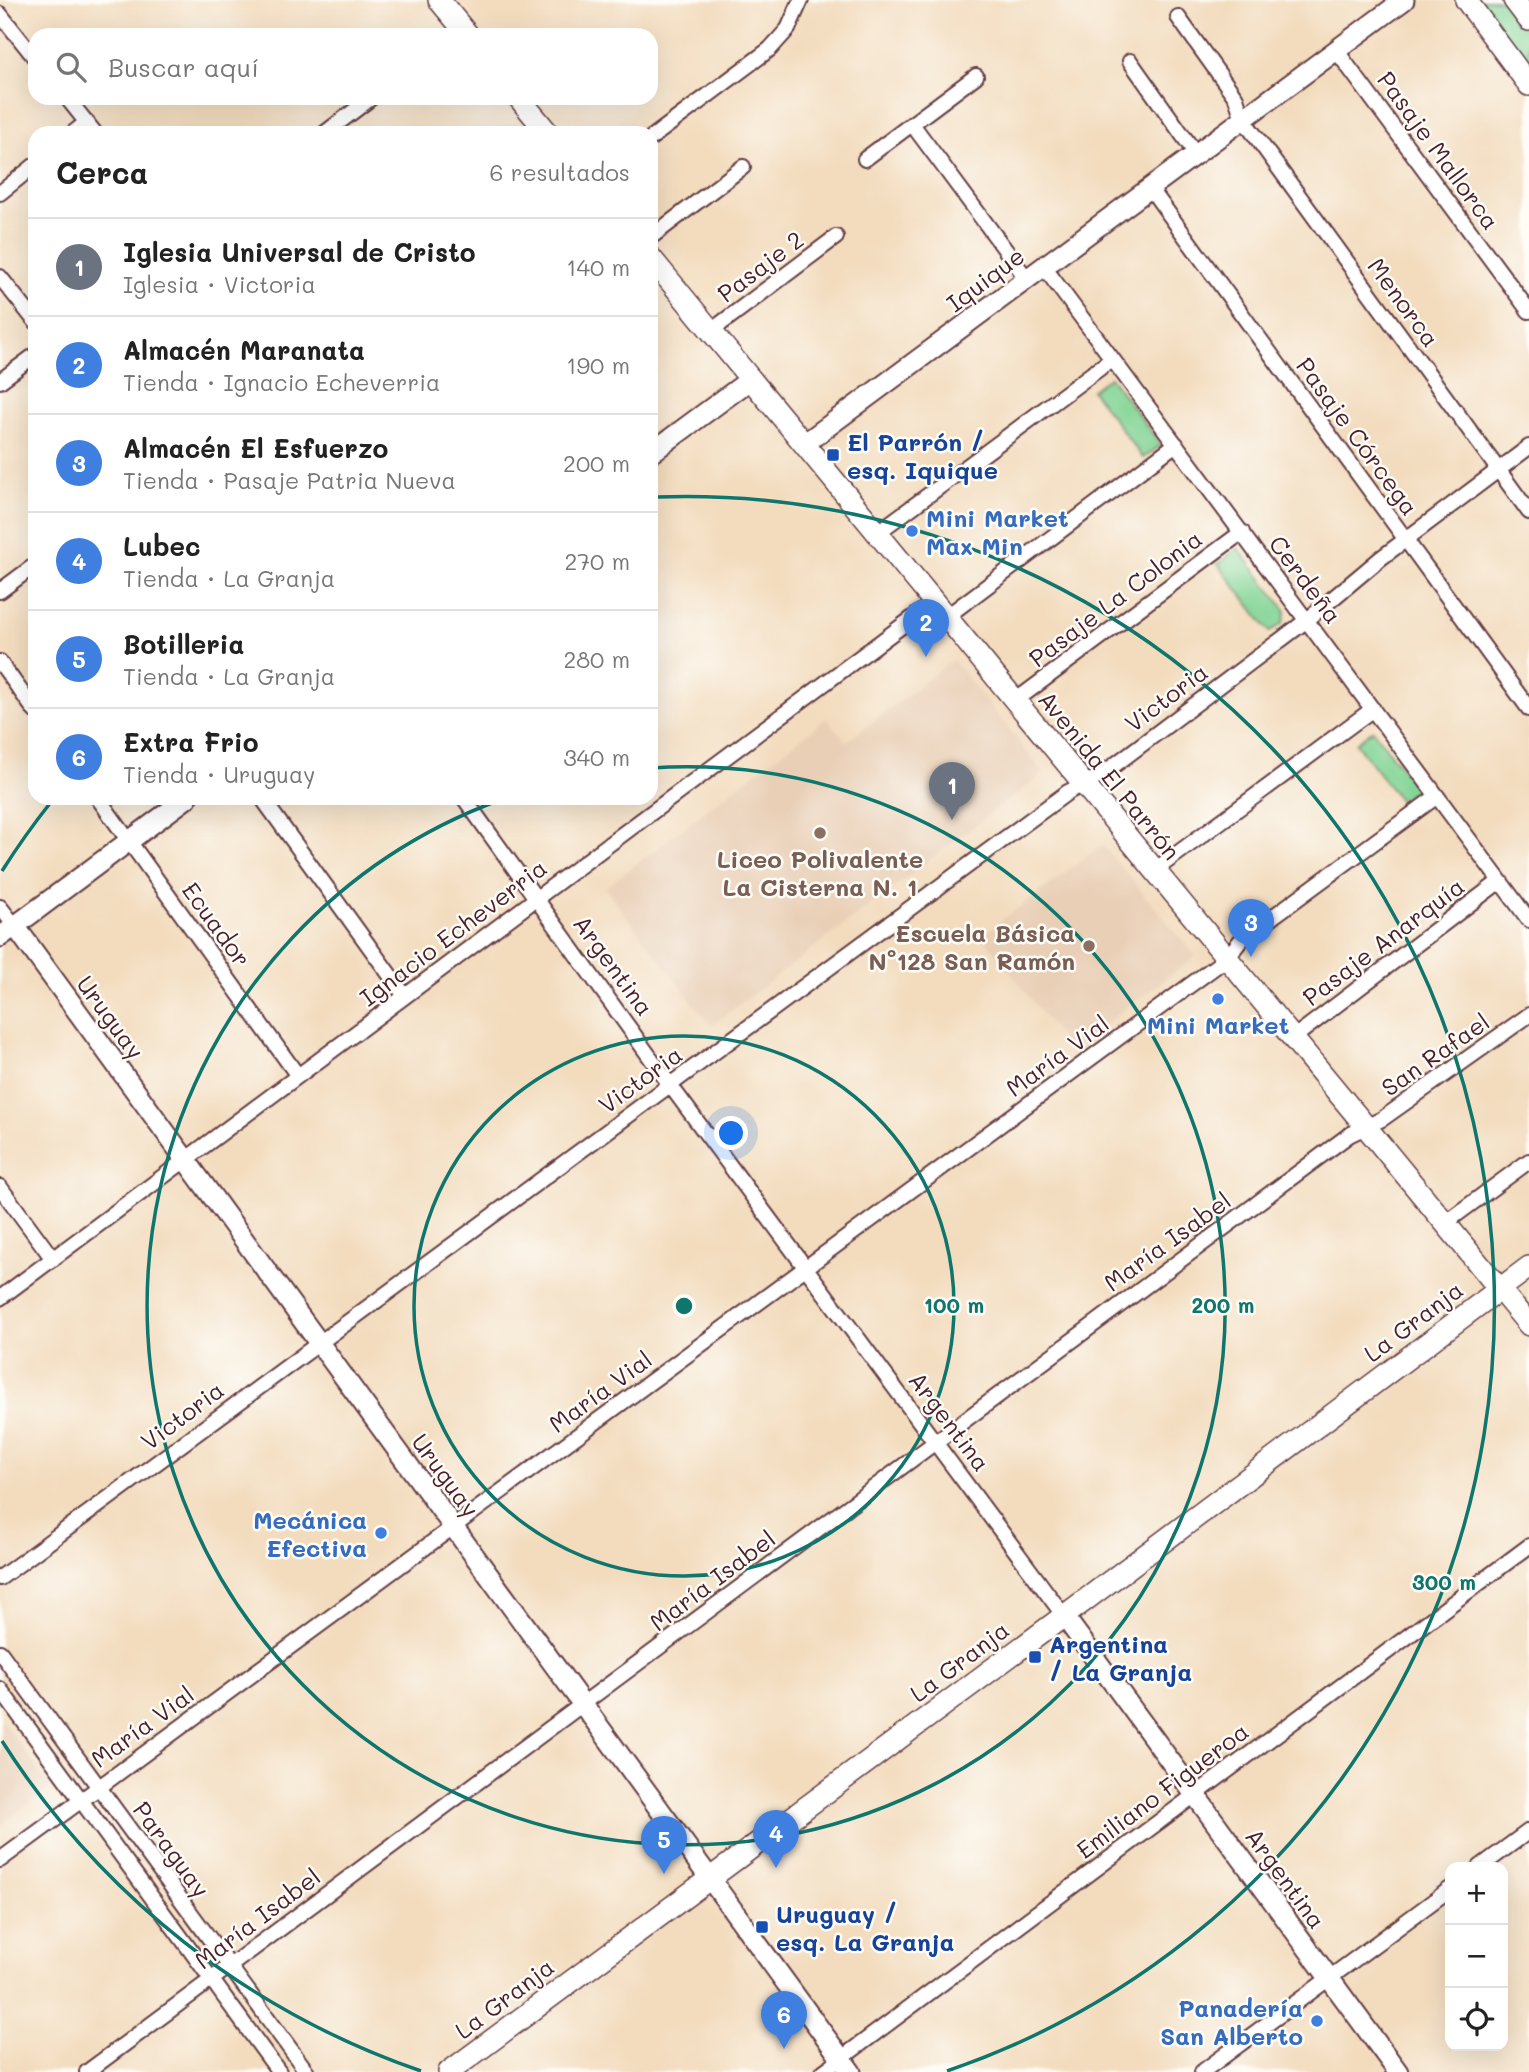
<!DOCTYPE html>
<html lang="es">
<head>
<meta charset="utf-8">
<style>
	body { margin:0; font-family:Mali,sans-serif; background:#f6f6f6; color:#222 }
	.controls { position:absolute; right:21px; bottom:21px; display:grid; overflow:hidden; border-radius:14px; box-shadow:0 7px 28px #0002 }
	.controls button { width:63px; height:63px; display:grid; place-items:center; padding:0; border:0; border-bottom:2px solid #e0e0e0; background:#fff; color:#222; font:35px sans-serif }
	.you { position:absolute; left:732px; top:1134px; width:24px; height:24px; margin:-18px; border:5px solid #fff; border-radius:50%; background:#1a73e8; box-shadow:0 0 0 10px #1a73e833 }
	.badge { display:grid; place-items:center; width:46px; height:46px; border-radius:50%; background:#b5179e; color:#fff; font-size:23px; font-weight:700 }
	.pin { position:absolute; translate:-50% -58px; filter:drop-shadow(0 2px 4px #0008) }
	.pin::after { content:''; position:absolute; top:37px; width:24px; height:21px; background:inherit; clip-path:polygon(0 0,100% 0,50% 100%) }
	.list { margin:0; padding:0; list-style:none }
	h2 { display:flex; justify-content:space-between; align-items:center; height:91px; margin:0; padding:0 28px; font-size:30px }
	h2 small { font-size:23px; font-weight:400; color:#767676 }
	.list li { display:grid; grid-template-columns:46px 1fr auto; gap:21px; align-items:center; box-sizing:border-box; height:98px; padding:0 28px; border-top:2px solid #e0e0e0 }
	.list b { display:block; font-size:26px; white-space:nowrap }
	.list p { margin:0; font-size:23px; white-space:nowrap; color:#767676 }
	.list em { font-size:23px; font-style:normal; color:#767676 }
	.icon { flex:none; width:38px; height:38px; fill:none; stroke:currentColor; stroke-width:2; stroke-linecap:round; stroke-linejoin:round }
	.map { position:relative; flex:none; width:1529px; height:2072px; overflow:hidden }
	.search { position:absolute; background:#fff; box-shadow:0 7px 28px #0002; left:28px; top:28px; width:630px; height:77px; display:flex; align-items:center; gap:18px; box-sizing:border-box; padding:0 24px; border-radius:21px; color:#767676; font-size:26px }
	.panel { position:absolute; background:#fff; box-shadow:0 7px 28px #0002; left:28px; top:126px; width:630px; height:679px; border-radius:21px }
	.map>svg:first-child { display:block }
	.built { fill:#e9cfb6 }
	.green { fill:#82d495; stroke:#667a60; stroke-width:2 }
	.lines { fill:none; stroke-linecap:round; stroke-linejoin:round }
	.minor-casing { stroke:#633b41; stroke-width:18 }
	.tertiary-casing { stroke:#633b41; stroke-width:23 }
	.secondary-casing { stroke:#633b41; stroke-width:24 }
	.minor { stroke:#fff; stroke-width:14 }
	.tertiary { stroke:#fff; stroke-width:19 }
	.secondary { stroke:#fff; stroke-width:21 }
	.ring { fill:none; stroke:#0f766e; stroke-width:3.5 }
	.transit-dot { fill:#1a4fb4; stroke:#fdfcf7; stroke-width:2.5 }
	.shop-dot { fill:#3f7fe0; stroke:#fdfcf7; stroke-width:2.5 }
	.education-dot { fill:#8d6e63; stroke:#fdfcf7; stroke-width:2.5 }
	.labels { text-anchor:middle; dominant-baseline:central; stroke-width:5; stroke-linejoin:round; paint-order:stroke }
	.street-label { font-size:24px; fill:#4a1f2b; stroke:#fdfcf7 }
	.transit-label { font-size:24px; font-weight:bold; fill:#164399; stroke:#fdfcf7; text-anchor:start }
	.shop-label { font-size:24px; font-weight:bold; fill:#366cbe; stroke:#fdfcf7; text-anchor:end }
	.education-label { font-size:24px; font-weight:bold; fill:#785e54; stroke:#fdfcf7 }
	.centre { fill:#0f766e; stroke:#fdfcf7; stroke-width:3.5 }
	.ring-label { font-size:21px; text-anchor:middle; font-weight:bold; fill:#0f766e; stroke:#fdfcf7; stroke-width:5; stroke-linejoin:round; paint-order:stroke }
</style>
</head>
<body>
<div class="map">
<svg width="1529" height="2072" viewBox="0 0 1529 2072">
	<rect width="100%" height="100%" fill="#fdfcf7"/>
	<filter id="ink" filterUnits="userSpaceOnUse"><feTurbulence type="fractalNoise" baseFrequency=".0143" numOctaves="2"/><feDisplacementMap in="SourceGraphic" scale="14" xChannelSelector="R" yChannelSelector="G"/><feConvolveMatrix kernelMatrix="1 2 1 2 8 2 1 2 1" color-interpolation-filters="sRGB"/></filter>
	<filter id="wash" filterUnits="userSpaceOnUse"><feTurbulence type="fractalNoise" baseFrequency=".00686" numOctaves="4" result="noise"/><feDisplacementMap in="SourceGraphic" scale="28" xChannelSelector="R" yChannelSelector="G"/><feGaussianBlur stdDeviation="1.57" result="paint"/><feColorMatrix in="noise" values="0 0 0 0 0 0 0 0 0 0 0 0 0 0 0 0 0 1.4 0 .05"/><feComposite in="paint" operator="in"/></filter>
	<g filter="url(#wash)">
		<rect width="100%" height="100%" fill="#f3dcbe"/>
		<path class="built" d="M 953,660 L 1044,773 L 711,1026 L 605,888 L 827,718 L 846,742 Z
			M 1102,845 L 1196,956 L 1070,1050 L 982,935 Z
			M 0,1718 L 51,1787 L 0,1826 Z"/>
		<path class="green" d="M 1473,0 L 1505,0 L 1529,32 L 1529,76 Z
			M 1110,377 L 1161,445 L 1143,458 L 1092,390 Z
			M 1238,548 L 1286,611 L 1283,623 L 1270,632 L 1218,564 Z
			M 1373,730 L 1417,789 L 1400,801 L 1356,743 Z"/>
	</g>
	<g filter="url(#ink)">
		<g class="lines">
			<g class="minor-casing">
				<path id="minor" d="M 0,14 L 35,58
					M 1178,17 L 1236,98 L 1243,119 L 1529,512
					M 1336,50 L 1529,311
					M 1130,61 L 1196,154
					M 67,98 L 95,133
					M 912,124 L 1027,279
					M 73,133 L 87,122
					M 325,133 L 371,98
					M 651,138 L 770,49 L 788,29 L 801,0
					M 865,159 L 976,76
					M 1150,188 L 1529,709
					M 0,193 L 35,165
					M 651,237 L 743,167
					M 1044,267 L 1529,920
					M 0,277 L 35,321
					M 711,331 L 836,237
					M 0,381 L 35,355
					M 877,533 L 1112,359
					M 0,591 L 35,565
					M 946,617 L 1176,444
					M 0,662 L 35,711
					M 1015,701 L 1242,532
					M 98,798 L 298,1076
					M 262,798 L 405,996
					M 464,798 L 670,1085 L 1064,1616
					M 1155,870 L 1373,709
					M 0,907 L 15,926
					M 1293,1038 L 1500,881
					M 0,1187 L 53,1259
					M 1445,1223 L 1529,1161
					M 0,1298 L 934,602
					M 0,1578 L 1068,792 L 1100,776 L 1307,620 L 1381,558 L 1529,447
					M 0,1652 L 307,2072
					M 0,1689 L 279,2072
					M 0,1860 L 1227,958 L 1241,940 L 1437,796
					M 1480,1867 L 1529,1831
					M 87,2072 L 1349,1135 L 1382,1119 L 1529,1015
					M 823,2072 L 1529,1546
					M 1202,2072 L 1450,1889"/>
			</g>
			<g class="tertiary-casing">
				<path id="tertiary" d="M 804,444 L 1404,0
					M 651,453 L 751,379
					M 15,926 L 851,2072
					M 0,937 L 187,798
					M 1064,1616 L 1398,2072"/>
			</g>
			<g class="secondary-casing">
				<path id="secondary" d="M 439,0 L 468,35
					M 1466,0 L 1529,85
					M 1514,0 L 1529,20
					M 519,98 L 548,133
					M 651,258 L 1529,1325
					M 449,2072 L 1064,1616 L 1529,1267"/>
			</g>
			<use href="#minor" class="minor"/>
			<use href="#tertiary" class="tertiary"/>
			<use href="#secondary" class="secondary"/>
		</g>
	</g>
	<g class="ring">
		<circle cx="684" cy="1306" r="270"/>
		<path d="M651 768A539 539 0 1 1 500 800"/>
		<path d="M421 2071A809 809 0 0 1 2 1741M2 871A809 809 0 0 1 51 802M656 497A809 809 0 0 1 947 2071"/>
	</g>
	<g class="transit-dot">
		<rect x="826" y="448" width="14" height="14" rx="3.5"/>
		<rect x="1028" y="1650" width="14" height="14" rx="3.5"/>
		<rect x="755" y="1920" width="14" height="14" rx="3.5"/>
	</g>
	<g class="shop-dot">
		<circle cx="912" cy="531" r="7"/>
		<circle cx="1218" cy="999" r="7"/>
		<circle cx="381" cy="1533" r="7"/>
		<circle cx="1317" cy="2021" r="7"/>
	</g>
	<g class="education-dot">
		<circle cx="820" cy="833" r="7"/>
		<circle cx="1089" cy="946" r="7"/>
	</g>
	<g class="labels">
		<g class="street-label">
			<text transform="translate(1439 150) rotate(54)">Pasaje Mallorca</text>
			<text transform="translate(760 266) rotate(-37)">Pasaje 2</text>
			<text transform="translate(985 279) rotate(-37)">Iquique</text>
			<text transform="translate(1404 302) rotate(54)">Menorca</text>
			<text transform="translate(1358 436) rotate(54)">Pasaje Córcega</text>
			<text transform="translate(1306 579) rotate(53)">Cerdeña</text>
			<text transform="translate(1115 598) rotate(-37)">Pasaje La Colonia</text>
			<text transform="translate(1166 697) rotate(-37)">Victoria</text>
			<text transform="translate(1110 775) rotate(51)">Avenida El Parrón</text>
			<text transform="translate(217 924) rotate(54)">Ecuador</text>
			<text transform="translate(453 932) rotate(-37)">Ignacio Echeverria</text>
			<text transform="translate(1383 941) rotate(-37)">Pasaje Anarquía</text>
			<text transform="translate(614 965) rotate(54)">Argentina</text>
			<text transform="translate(111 1017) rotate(54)">Uruguay</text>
			<text transform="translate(1435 1054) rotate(-35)">San Rafael</text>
			<text transform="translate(1057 1055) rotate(-36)">María Vial</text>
			<text transform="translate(640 1079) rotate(-36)">Victoria</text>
			<text transform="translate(1167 1241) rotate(-36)">María Isabel</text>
			<text transform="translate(1413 1321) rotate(-37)">La Granja</text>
			<text transform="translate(600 1391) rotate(-36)">María Vial</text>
			<text transform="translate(182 1415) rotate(-37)">Victoria</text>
			<text transform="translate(950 1421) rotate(53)">Argentina</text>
			<text transform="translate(446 1475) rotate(54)">Uruguay</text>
			<text transform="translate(712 1580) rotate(-37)">María Isabel</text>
			<text transform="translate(959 1661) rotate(-37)">La Granja</text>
			<text transform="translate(142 1726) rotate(-36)">María Vial</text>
			<text transform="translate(1162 1790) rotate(-37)">Emiliano Figueroa</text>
			<text transform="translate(172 1849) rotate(54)">Paraguay</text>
			<text transform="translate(1286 1878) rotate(54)">Argentina</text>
			<text transform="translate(257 1918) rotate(-37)">María Isabel</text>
			<text transform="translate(504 1998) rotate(-37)">La Granja</text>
		</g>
		<g class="transit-label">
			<text x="847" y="441">El Parrón /<tspan x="847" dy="28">esq. Iquique</tspan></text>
			<text x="1049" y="1643">Argentina<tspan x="1049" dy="28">/ La Granja</tspan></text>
			<text x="776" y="1913">Uruguay /<tspan x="776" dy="28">esq. La Granja</tspan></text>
		</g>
		<g class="shop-label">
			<text x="926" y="517" text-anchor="start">Mini Market<tspan x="926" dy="28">Max Min</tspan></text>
			<text x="1218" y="1024" text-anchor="middle">Mini Market</text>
			<text x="367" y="1519">Mecánica<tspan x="367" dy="28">Efectiva</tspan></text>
			<text x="1303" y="2007">Panadería<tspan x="1303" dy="28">San Alberto</tspan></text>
		</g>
		<g class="education-label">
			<text x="820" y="858">Liceo Polivalente<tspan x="820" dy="28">La Cisterna N. 1</tspan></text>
			<text x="1075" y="932" text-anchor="end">Escuela Básica<tspan x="1075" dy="28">N°128 San Ramón</tspan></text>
		</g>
	</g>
	<circle cx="684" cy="1306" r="10" class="centre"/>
	<g class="ring-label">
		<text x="954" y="1313">100 m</text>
		<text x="1223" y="1313">200 m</text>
		<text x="1444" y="1590">300 m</text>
	</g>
</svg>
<div class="controls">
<button>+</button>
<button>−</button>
<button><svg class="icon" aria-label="locate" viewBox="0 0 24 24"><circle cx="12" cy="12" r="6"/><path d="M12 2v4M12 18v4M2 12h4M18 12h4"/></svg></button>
</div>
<div class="you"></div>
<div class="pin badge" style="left:952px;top:820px;background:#6b7280">1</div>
<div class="pin badge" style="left:926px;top:657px;background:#3f7fe0">2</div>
<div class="pin badge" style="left:1251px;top:957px;background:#3f7fe0">3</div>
<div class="pin badge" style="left:776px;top:1868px;background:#3f7fe0">4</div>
<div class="pin badge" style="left:664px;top:1874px;background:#3f7fe0">5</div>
<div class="pin badge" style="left:784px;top:2049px;background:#3f7fe0">6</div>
<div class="search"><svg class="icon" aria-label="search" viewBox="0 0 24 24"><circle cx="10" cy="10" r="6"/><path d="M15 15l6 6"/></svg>Buscar aquí</div>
<section class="panel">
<h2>Cerca<small>6 resultados</small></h2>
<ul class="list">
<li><span class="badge" style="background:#6b7280">1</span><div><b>Iglesia Universal de Cristo</b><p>Iglesia · Victoria</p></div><em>140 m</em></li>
<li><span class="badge" style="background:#3f7fe0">2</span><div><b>Almacén Maranata</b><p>Tienda · Ignacio Echeverria</p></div><em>190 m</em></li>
<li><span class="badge" style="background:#3f7fe0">3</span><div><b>Almacén El Esfuerzo</b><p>Tienda · Pasaje Patria Nueva</p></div><em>200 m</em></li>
<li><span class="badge" style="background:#3f7fe0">4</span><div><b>Lubec</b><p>Tienda · La Granja</p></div><em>270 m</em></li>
<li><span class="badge" style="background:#3f7fe0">5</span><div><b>Botilleria</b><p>Tienda · La Granja</p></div><em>280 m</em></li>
<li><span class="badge" style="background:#3f7fe0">6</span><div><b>Extra Frio</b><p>Tienda · Uruguay</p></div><em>340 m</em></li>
</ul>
</section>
</div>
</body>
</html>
